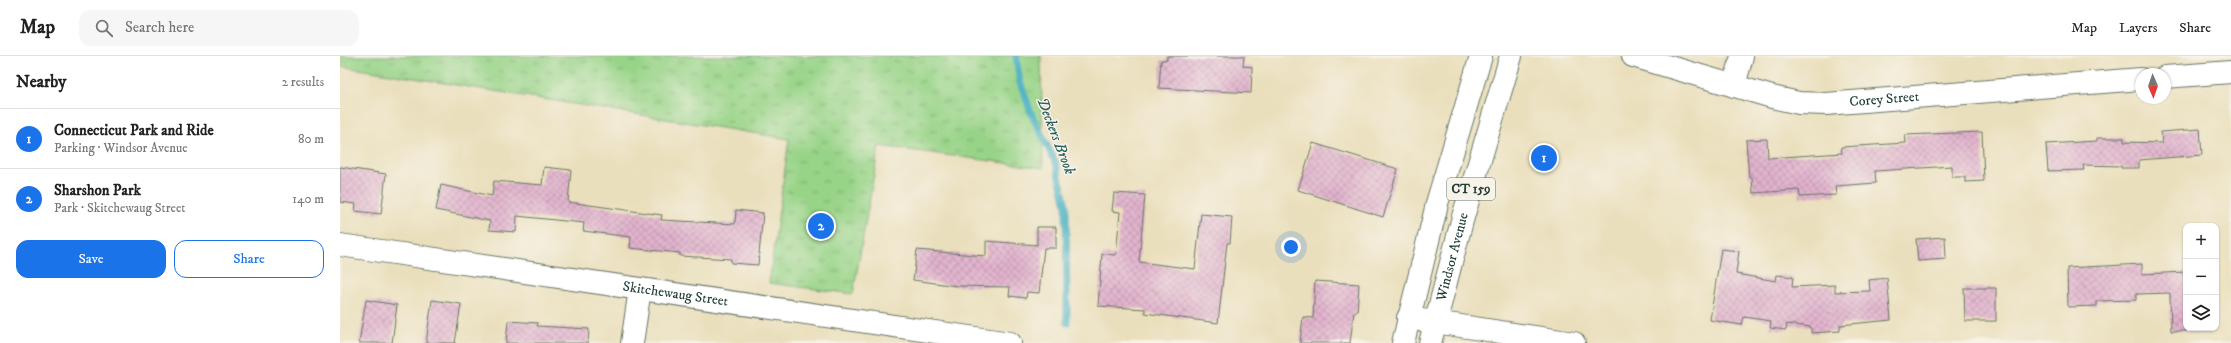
<!DOCTYPE html>
<html lang="en">
<head>
<meta charset="utf-8">
<style>
	body { margin:0; font-family:"IM FELL DW Pica",serif; background:#f6f6f6; color:#222 }
	.controls { position:absolute; right:12px; bottom:12px; display:grid; overflow:hidden; border-radius:8px; box-shadow:0 1px 3px #0004 }
	.controls button { width:36px; height:36px; display:grid; place-items:center; padding:0; border:0; border-bottom:1px solid #e0e0e0; background:#fff; color:#222; font:20px sans-serif }
	.compass { position:absolute; left:1795px; top:12px; width:36px; height:36px; border-radius:50%; background:#fff; box-shadow:0 1px 3px #0004; rotate:178deg }
	.you { position:absolute; left:951px; top:191px; width:14px; height:14px; margin:-10px; border:3px solid #fff; border-radius:50%; background:#1a73e8; box-shadow:0 0 0 6px #1a73e833 }
	.badge { display:grid; place-items:center; width:26px; height:26px; border-radius:50%; background:#1a73e8; color:#fff; font-size:13px; font-weight:700 }
	.pin { position:absolute; translate:-50% -50%; border:2px solid #fff; box-shadow:0 1px 4px #0006 }
	.list { margin:0; padding:0; list-style:none }
	h2 { display:flex; justify-content:space-between; align-items:center; height:52px; margin:0; padding:0 16px; font-size:17px }
	h2 small { font-size:13px; font-weight:400; color:#767676 }
	.list li { display:grid; grid-template-columns:26px 1fr auto; gap:12px; align-items:center; box-sizing:border-box; height:60px; padding:0 16px; border-top:1px solid #e0e0e0 }
	.list b { display:block; font-size:15px; white-space:nowrap }
	.list p { margin:0; font-size:13px; white-space:nowrap; color:#767676 }
	.list em { font-size:13px; font-style:normal; color:#767676 }
	.actions { display:flex; gap:8px; padding:12px 16px }
	.actions a { flex:1; padding:9px 0; border:1px solid #1a73e8; border-radius:12px; text-align:center; font-size:14px; color:#1a73e8 }
	.actions .main { background:#1a73e8; color:#fff }
	.icon { flex:none; width:22px; height:22px; fill:none; stroke:currentColor; stroke-width:2; stroke-linecap:round; stroke-linejoin:round }
	.map { position:relative; flex:none; width:1891px; height:287px; overflow:hidden }
	header { display:flex; align-items:center; gap:24px; box-sizing:border-box; height:56px; padding:0 20px; background:#fff; border-bottom:1px solid #e0e0e0 }
	header strong { font-size:19px }
	nav { display:flex; gap:22px; margin-inline-start:auto; font-size:14px }
	.search { width:280px; height:36px; background:#f6f6f6; display:flex; align-items:center; gap:10px; box-sizing:border-box; padding:0 14px; border-radius:12px; color:#767676; font-size:15px }
	main { display:flex }
	aside { flex:1; background:#fff }
	.map>svg:first-child { display:block }
	.park { fill:url(#park-tufts); stroke:#5c885e }
	.lines { fill:none; stroke-linecap:round; stroke-linejoin:round }
	.stream { stroke:#40adbf; stroke-width:7 }
	.building { fill:url(#building-cross-hatch) }
	.minor-casing { stroke:#667664; stroke-width:24 }
	.major-casing { stroke:#667664; stroke-width:24 }
	.minor { stroke:#fff; stroke-width:22 }
	.major { stroke:#fff; stroke-width:22 }
	.labels { text-anchor:middle; dominant-baseline:central; stroke-width:3; stroke-linejoin:round; paint-order:stroke }
	.shield { fill:#f7f3e8; stroke:#60746a; stroke-width:1 }
	.shield-label { font-size:13px; font-weight:bold; fill:#1f3d34 }
	.street-label { font-size:14px; fill:#1f3d34; stroke:#f7f3e8 }
	.water-label { font-size:15px; font-style:italic; fill:#295f5e; stroke:#f7f3e8 }
</style>
</head>
<body>
<header>
<strong>Map</strong>
<div class="search"><svg class="icon" aria-label="search" viewBox="0 0 24 24"><circle cx="10" cy="10" r="6"/><path d="M15 15l6 6"/></svg>Search here</div>
<nav><a>Map</a><a>Layers</a><a>Share</a></nav>
</header>
<main>
<aside>
<h2>Nearby<small>2 results</small></h2>
<ul class="list">
<li><span class="badge">1</span><div><b>Connecticut Park and Ride</b><p>Parking · Windsor Avenue</p></div><em>80 m</em></li>
<li><span class="badge">2</span><div><b>Sharshon Park</b><p>Park · Skitchewaug Street</p></div><em>140 m</em></li>
</ul>
<div class="actions"><a class="main">Save</a><a>Share</a></div>
</aside>
<div class="map">
<svg width="1891" height="287" viewBox="0 0 1891 287">
	<defs>
		<pattern id="park-tufts" width="24" height="20" patternUnits="userSpaceOnUse"><rect width="24" height="20" fill="#98d488"/><path d="M3 7l-1-3M5 7V3M7 7l1-3M15 17l-1-3M17 17v-4M19 17l1-3" fill="none" stroke="#7bad70"/></pattern>
		<pattern id="building-cross-hatch" width="8" height="8" patternUnits="userSpaceOnUse"><rect width="8" height="8" fill="#e2b3ce"/><path d="M0 0l8 8M0 8l8-8" fill="none" stroke="#b793a8"/></pattern>
	</defs>
	<rect width="100%" height="100%" fill="#f7f3e8"/>
	<filter id="ink" filterUnits="userSpaceOnUse"><feTurbulence type="fractalNoise" baseFrequency=".025" numOctaves="2"/><feDisplacementMap in="SourceGraphic" scale="8" xChannelSelector="R" yChannelSelector="G"/><feConvolveMatrix kernelMatrix="1 2 1 2 8 2 1 2 1" color-interpolation-filters="sRGB"/></filter>
	<filter id="wash" filterUnits="userSpaceOnUse"><feTurbulence type="fractalNoise" baseFrequency=".012" numOctaves="4" result="noise"/><feDisplacementMap in="SourceGraphic" scale="16" xChannelSelector="R" yChannelSelector="G"/><feGaussianBlur stdDeviation="0.9" result="paint"/><feColorMatrix in="noise" values="0 0 0 0 0 0 0 0 0 0 0 0 0 0 0 0 0 1.4 0 .05"/><feComposite in="paint" operator="in"/></filter>
	<g filter="url(#wash)">
		<rect width="100%" height="100%" fill="#eadfbc"/>
		<path class="park" d="M 0,0 L 701,0 L 703,112 L 539,90 L 513,238 L 429,227 L 449,83 L 0,10 Z"/>
		<g class="lines">
			<path class="stream" d="M 676,0 L 680,26 L 692,59 L 716,108 L 726,149 L 727,267"/>
		</g>
		<g id="blocks">
			<path class="building" d="M 827,0 L 904,0 L 903,10 L 912,11 L 911,37 L 819,32 L 821,4 L 827,4 Z
				M 1860,73 L 1862,99 L 1799,104 L 1799,112 L 1781,112 L 1781,110 L 1743,109 L 1744,114 L 1708,115 L 1706,88 L 1757,85 L 1757,82 L 1784,82 L 1784,86 L 1822,87 L 1821,76 Z
				M 1642,76 L 1644,125 L 1625,126 L 1625,121 L 1612,121 L 1612,110 L 1535,115 L 1536,127 L 1495,130 L 1496,139 L 1460,141 L 1459,134 L 1413,137 L 1412,121 L 1409,121 L 1406,84 L 1427,83 L 1428,102 L 1502,97 L 1501,91 L 1566,87 L 1565,79 Z
				M 973,87 L 1058,113 L 1043,161 L 958,134 Z
				M 0,111 L 46,118 L 41,158 L 15,155 L 16,148 L 0,146 Z
				M 204,111 L 231,114 L 228,146 L 322,159 L 321,164 L 395,168 L 396,154 L 423,157 L 418,209 L 391,207 L 391,203 L 340,200 L 340,197 L 290,192 L 291,181 L 243,175 L 244,167 L 177,160 L 176,176 L 149,174 L 150,165 L 96,154 L 101,129 L 152,140 L 154,125 L 202,129 Z
				M 774,137 L 805,139 L 799,206 L 855,213 L 861,158 L 892,161 L 890,187 L 887,187 L 878,267 L 805,257 L 805,253 L 758,250 L 762,198 L 776,199 L 780,156 L 772,155 Z
				M 697,171 L 716,171 L 716,192 L 704,192 L 699,237 L 687,236 L 686,242 L 669,240 L 670,231 L 617,230 L 573,224 L 577,194 L 646,200 L 646,185 L 697,189 Z
				M 1605,181 L 1606,203 L 1578,205 L 1576,183 Z
				M 1381,193 L 1399,195 L 1396,218 L 1436,225 L 1437,219 L 1453,221 L 1452,231 L 1495,229 L 1495,236 L 1530,235 L 1529,224 L 1547,222 L 1551,264 L 1500,269 L 1500,275 L 1471,277 L 1471,271 L 1447,268 L 1446,274 L 1430,272 L 1431,265 L 1404,261 L 1402,269 L 1370,264 Z
				M 1802,208 L 1802,218 L 1846,216 L 1846,275 L 1831,275 L 1830,237 L 1796,238 L 1796,244 L 1757,245 L 1757,250 L 1728,251 L 1727,212 Z
				M 975,225 L 1019,228 L 1017,256 L 1014,256 L 1010,287 L 960,287 L 963,261 L 973,262 Z
				M 1624,232 L 1656,232 L 1656,265 L 1625,265 Z
				M 26,244 L 57,249 L 52,287 L 19,287 Z
				M 92,244 L 121,248 L 115,287 L 86,287 Z
				M 168,265 L 198,267 L 197,270 L 249,273 L 248,287 L 166,287 Z"/>
		</g>
	</g>
	<g filter="url(#ink)">
		<use href="#blocks" fill-opacity="0" stroke="#667664" stroke-width="1"/>
		<g class="lines">
			<g class="minor-casing">
				<g id="minor">
					<path id="s1" d="M 1293,0 L 1432,41 L 1459,47 L 1486,48 L 1801,23"/>
					<path d="M 1825,21 L 1891,16"/>
					<path d="M 1394,30 L 1402,0"/>
					<path id="s2" d="M 0,189 L 670,287"/>
					<path d="M 1068,262 L 1234,287"/>
					<path d="M 292,287 L 300,233"/>
				</g>
			</g>
			<g class="major-casing">
				<g id="major">
					<path d="M 1063,287 L 1098,144 L 1141,0"/>
					<path id="s3" d="M 1090,287 L 1123,161 L 1171,0"/>
				</g>
			</g>
			<use href="#minor" class="minor"/>
			<use href="#major" class="major"/>
		</g>
	</g>
	<g class="labels">
		<rect class="shield" x="1107" y="122" width="48" height="22" rx="3"/>
		<g class="shield-label">
			<text x="1131" y="133">CT 159</text>
		</g>
		<g class="street-label">
			<text stroke="none"><textPath href="#s1" startOffset="258">Corey Street</textPath></text>
			<text stroke="none"><textPath href="#s3" startOffset="89">Windsor Avenue</textPath></text>
			<text stroke="none"><textPath href="#s2" startOffset="339">Skitchewaug Street</textPath></text>
		</g>
		<g class="water-label">
			<text transform="translate(716 80) rotate(69)">Deckers Brook</text>
		</g>
	</g>
</svg>
<div class="controls">
<button>+</button>
<button>−</button>
<button><svg class="icon" aria-label="layers" viewBox="0 0 24 24"><path d="M12 4l9 5-9 5-9-5zM3 14l9 5 9-5"/></svg></button>
</div>
<svg class="compass" viewBox="-18 -18 36 36"><path d="M0-13l5 13h-10z" fill="#e53935"/><path d="M0 13l5-13h-10z" fill="#767676"/></svg>
<div class="you"></div>
<div class="pin badge" style="left:1204px;top:102px">1</div>
<div class="pin badge" style="left:481px;top:170px">2</div>
</div>
</main>
</body>
</html>
